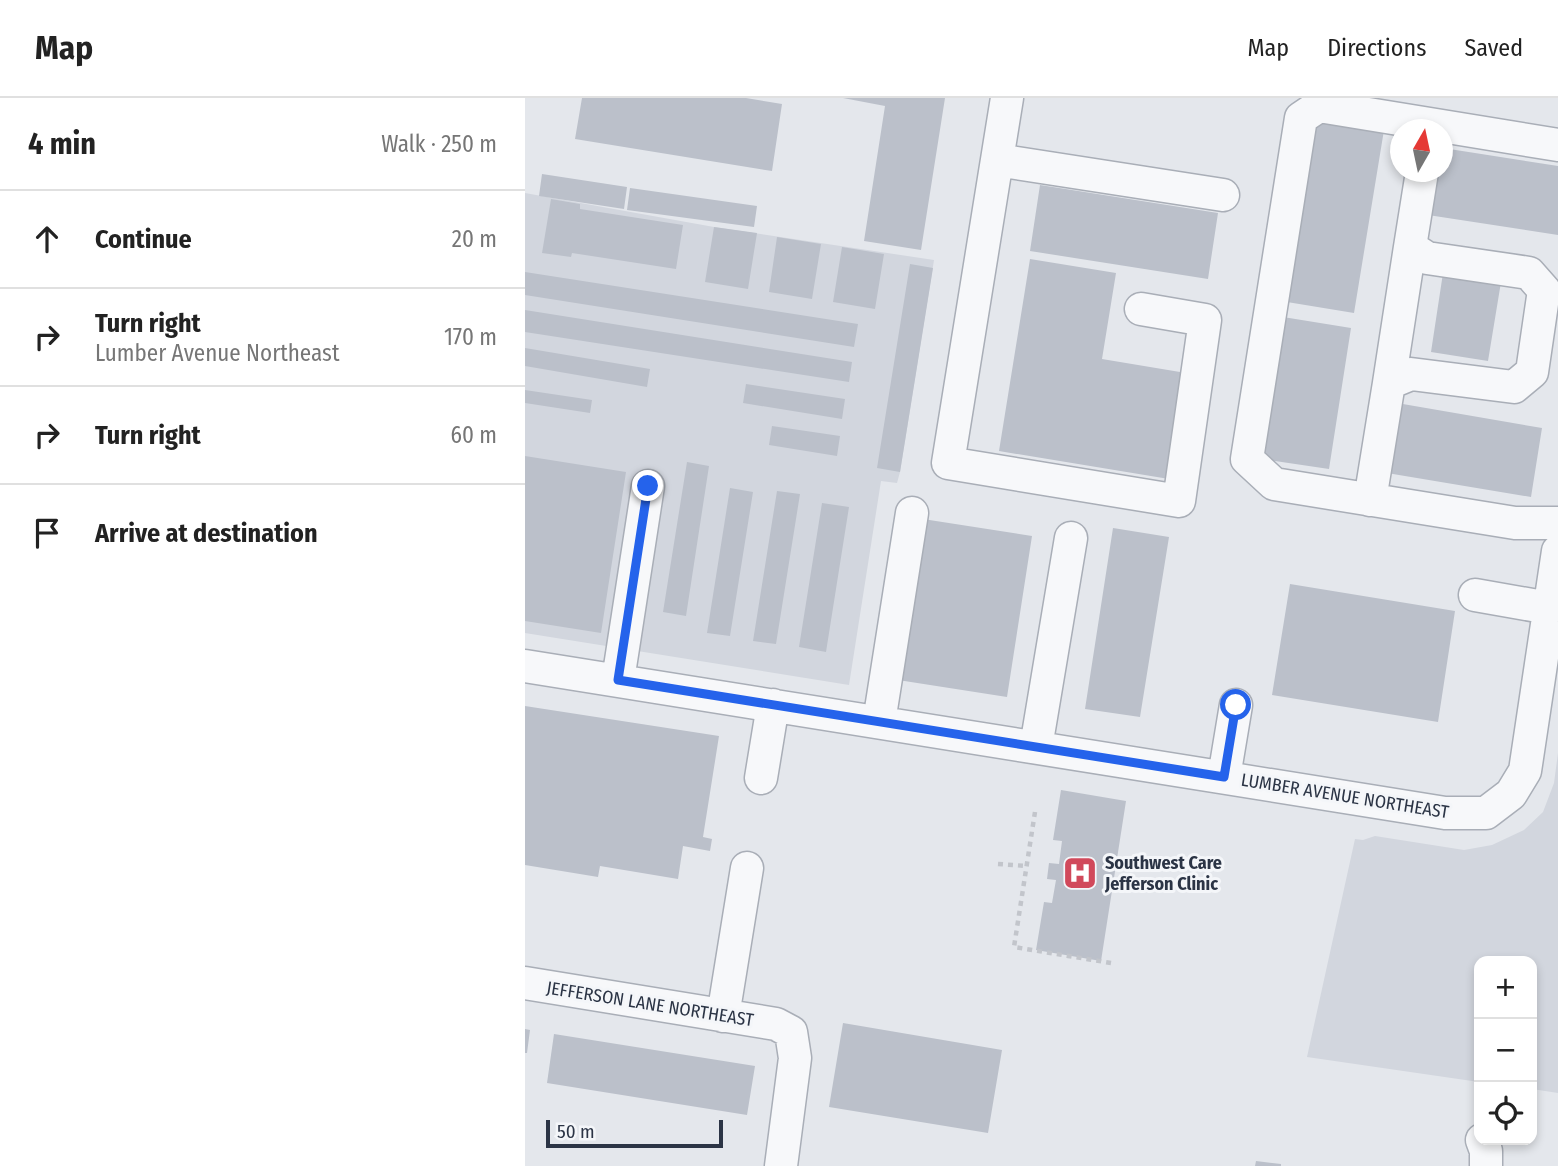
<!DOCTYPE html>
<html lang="en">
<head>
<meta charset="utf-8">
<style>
	body { margin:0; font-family:"Fira Sans Condensed",sans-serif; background:#f2f2f2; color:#222 }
	.controls { position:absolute; right:21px; bottom:21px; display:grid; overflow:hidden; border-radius:14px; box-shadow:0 4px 10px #0003 }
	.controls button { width:63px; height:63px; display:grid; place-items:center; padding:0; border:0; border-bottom:2px solid #e0e0e0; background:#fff; color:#222; font:35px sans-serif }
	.compass { position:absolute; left:865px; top:21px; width:63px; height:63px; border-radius:50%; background:#fff; box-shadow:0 4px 10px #0003; rotate:9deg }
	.scale { position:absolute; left:21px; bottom:18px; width:177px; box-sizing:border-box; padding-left:7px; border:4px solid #2b3445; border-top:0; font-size:19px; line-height:24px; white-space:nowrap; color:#2b3445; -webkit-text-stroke:5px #f4f6f9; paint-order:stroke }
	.stop { position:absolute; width:21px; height:21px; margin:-16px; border:5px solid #2563eb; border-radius:50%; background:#fff }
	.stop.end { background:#2563eb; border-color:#fff; box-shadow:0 2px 7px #0008 }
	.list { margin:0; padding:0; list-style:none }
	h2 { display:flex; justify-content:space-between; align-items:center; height:91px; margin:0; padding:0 28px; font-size:30px }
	h2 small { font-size:23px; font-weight:400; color:#767676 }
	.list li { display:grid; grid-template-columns:46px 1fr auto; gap:21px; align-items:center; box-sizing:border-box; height:98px; padding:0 28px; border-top:2px solid #e0e0e0 }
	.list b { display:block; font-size:26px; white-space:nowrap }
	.list p { margin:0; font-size:23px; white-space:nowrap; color:#767676 }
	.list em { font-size:23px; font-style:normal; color:#767676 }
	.icon { flex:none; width:38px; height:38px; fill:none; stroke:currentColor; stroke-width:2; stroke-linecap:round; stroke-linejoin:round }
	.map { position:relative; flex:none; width:1033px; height:1068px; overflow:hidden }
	header { display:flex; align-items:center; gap:42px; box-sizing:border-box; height:98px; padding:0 35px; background:#fff; border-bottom:2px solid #e0e0e0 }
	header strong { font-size:33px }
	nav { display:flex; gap:38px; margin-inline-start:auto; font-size:24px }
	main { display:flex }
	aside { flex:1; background:#fff }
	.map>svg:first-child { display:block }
	.built { fill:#d2d6de }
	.building { fill:#bbc0ca }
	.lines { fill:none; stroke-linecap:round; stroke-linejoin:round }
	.minor-casing { stroke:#a9aeb7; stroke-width:35 }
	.path { stroke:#c2c5cb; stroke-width:4.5; stroke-dasharray:5 5; stroke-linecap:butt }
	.minor { stroke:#f7f8fa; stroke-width:32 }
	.route { stroke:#2563eb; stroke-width:9 }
	.labels { text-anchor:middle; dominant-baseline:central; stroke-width:6; stroke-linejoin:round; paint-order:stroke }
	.street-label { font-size:18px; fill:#2b3445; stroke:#f4f6f9 }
	.poi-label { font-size:18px; font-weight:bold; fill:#2b3445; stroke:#f4f6f9; text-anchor:start }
</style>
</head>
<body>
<header>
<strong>Map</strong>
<nav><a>Map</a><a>Directions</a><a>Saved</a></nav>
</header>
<main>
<aside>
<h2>4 min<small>Walk · 250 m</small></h2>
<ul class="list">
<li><svg class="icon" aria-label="ahead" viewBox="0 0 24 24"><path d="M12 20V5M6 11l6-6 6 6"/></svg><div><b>Continue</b></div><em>20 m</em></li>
<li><svg class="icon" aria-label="right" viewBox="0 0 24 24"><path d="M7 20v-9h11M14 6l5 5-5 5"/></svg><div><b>Turn right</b><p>Lumber Avenue Northeast</p></div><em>170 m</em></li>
<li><svg class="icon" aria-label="right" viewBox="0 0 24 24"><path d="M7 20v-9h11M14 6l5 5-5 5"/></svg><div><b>Turn right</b></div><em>60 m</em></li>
<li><svg class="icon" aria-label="arrive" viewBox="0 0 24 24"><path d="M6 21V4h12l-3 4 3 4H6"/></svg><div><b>Arrive at destination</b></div></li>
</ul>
</aside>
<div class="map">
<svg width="1033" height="1068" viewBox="0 0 1033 1068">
	<rect width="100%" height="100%" fill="#e4e7ec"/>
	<path class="built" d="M 0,95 L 189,129 L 409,162 L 375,374 L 372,385 L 356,383 L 324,587 L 0,535 Z
		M 1033,655 L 1033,995 L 1007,991 L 1007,863 L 954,863 L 954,984 L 782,959 L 830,741 L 838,742 L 850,738 L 939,752 L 967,747 L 999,732 L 1018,714 L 1029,685 Z"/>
	<path class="building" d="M 57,0 L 221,0 L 257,6 L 247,73 L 50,41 Z
		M 318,0 L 420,0 L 396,152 L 339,143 L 360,8 Z
		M 791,21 L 859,32 L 829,215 L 762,204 Z
		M 918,50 L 1033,68 L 1033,137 L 903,117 L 910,74 L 918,74 Z
		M 17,76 L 102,89 L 99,111 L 14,98 Z
		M 515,87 L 693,115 L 683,181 L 505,153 Z
		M 105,90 L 232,108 L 229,129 L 102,112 Z
		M 26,101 L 55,106 L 55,111 L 158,127 L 151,171 L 47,155 L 46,159 L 17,155 Z
		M 189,129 L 232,135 L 223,191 L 180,184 Z
		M 252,139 L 296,146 L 287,201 L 244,194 Z
		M 317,149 L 359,156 L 350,211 L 308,204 Z
		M 505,161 L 591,175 L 577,261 L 661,275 L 644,381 L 474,353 Z
		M 385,166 L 408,170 L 375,374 L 352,370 Z
		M 0,174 L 333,226 L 329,249 L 0,197 Z
		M 918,175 L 976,184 L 963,263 L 906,254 Z
		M 0,212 L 327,264 L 324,284 L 0,234 Z
		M 758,219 L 826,230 L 804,371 L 736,361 Z
		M 0,250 L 125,271 L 122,289 L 0,268 Z
		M 221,286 L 320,301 L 317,321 L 218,305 Z
		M 0,292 L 67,302 L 65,315 L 0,305 Z
		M 872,305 L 1017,330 L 1006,399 L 862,375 Z
		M 247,328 L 315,338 L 312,358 L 244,347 Z
		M 0,358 L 101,374 L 76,535 L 0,523 Z
		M 162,364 L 184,368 L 161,518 L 138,514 Z
		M 205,390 L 228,394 L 205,538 L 182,535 Z
		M 252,393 L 275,396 L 251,546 L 228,543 Z
		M 297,405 L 324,409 L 301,554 L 274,549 Z
		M 398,421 L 507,438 L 482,599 L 373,582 Z
		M 588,430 L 644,439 L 615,619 L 560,611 Z
		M 765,486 L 930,513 L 913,624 L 747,597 Z
		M 0,608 L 194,638 L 178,739 L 187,741 L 185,753 L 158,748 L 153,781 L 75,768 L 73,779 L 0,767 Z
		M 536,692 L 601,703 L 576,863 L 511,852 L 519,804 L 527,805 L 531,782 L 522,781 L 524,765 L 534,766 L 537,743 L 528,742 Z
		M 318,925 L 477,952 L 463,1035 L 304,1009 Z
		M 0,931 L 5,932 L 2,955 L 0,955 Z
		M 29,936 L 230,968 L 222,1017 L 22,985 Z
		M 731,1063 L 756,1066 L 756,1068 L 730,1068 Z"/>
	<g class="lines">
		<g class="minor-casing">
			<path id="minor" d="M 482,0 L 423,365 L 654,403 L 680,222 L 616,211
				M 1033,47 L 794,8 L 776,20 L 722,361 L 749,386 L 990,425 L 1033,425
				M 472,62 L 698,97
				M 864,285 L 885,149
				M 845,402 L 864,285 L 886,276 L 989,289 L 1007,274 L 1019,192 L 1004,175 L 902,160 L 885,149 L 897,74
				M 950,497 L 1024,510
				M 0,568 L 920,715 L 961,715 L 986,696 L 1000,673 L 1033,453
				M 93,582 L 123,388
				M 354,624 L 387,415
				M 511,649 L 546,440
				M 699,679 L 711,607
				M 236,680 L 248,607
				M 0,885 L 251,926 L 266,934 L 270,960 L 256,1068
				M 198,918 L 222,770
				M 957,1042 L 961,1053 L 961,1068"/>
		</g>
		<path class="path" d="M 510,714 L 489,849 L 586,865
			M 473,766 L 502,768"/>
		<use href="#minor" class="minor"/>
	</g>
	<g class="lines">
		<path class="route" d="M 123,388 L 93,582 L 699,679 L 711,607"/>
	</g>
	<defs>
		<g id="hospital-square" transform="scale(1.75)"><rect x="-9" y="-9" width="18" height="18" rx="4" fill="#d1495b" stroke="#f4f6f9"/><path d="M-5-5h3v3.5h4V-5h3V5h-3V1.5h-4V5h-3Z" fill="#fff"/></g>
	</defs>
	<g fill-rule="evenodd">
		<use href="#hospital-square" x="555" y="775"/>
	</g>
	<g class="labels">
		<g class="street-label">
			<text transform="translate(820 698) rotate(9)">LUMBER AVENUE NORTHEAST</text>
			<text transform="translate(125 906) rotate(9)">JEFFERSON LANE NORTHEAST</text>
		</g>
		<g class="poi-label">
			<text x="580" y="765">Southwest Care<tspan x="580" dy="21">Jefferson Clinic</tspan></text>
		</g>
	</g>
</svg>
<div class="controls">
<button>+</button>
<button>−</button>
<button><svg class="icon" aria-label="locate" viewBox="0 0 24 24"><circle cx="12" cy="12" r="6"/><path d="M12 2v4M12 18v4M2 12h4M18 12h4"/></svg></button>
</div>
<svg class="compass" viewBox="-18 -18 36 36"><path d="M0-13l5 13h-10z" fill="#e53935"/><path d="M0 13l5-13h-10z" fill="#767676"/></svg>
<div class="scale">50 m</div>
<div class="stop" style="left:711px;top:607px"></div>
<div class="stop end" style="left:123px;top:388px"></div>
</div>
</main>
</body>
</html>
